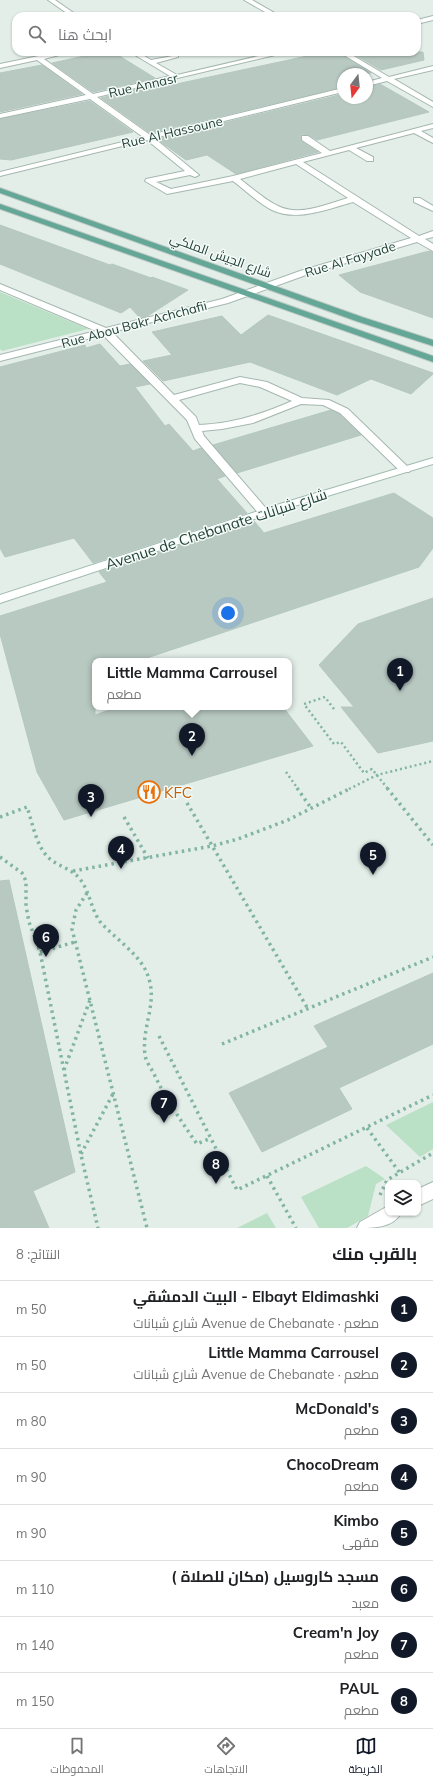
<!DOCTYPE html>
<html lang="ar">
<head>
<meta charset="utf-8">
<style>
	body { margin:0; font-family:Mulish,Cairo,sans-serif; background:#f2f2f2; color:#202124; direction:rtl }
	.controls { position:absolute; right:12px; bottom:12px; display:grid; overflow:hidden; border-radius:8px; box-shadow:0 1px 3px #0004 }
	.controls button { width:36px; height:36px; display:grid; place-items:center; padding:0; border:0; border-bottom:1px solid #e0e0e0; background:#fff; color:#202124; font:20px sans-serif }
	.compass { position:absolute; left:337px; top:68px; width:36px; height:36px; border-radius:50%; background:#fff; box-shadow:0 1px 3px #0004; rotate:195deg }
	.you { position:absolute; left:228px; top:613px; width:14px; height:14px; margin:-10px; border:3px solid #fff; border-radius:50%; background:#1a73e8; box-shadow:0 0 0 6px #1a73e833 }
	.badge { display:grid; place-items:center; width:26px; height:26px; border-radius:50%; background:#111827; color:#fff; font-size:13px; font-weight:700 }
	.pin { position:absolute; translate:-50% -33px; filter:drop-shadow(0 1px 2px #0008) }
	.pin::after { content:''; position:absolute; top:21px; width:14px; height:12px; background:inherit; clip-path:polygon(0 0,100% 0,50% 100%) }
	.popup { position:absolute; left:92px; top:658px; width:200px; height:52px; box-sizing:border-box; display:grid; place-content:center; border-radius:8px; background:#fff; filter:drop-shadow(0 1px 3px #0005); font-size:13px; white-space:nowrap; color:#757577 }
	.popup b { font-size:15px; color:#202124 }
	.popup::after { content:''; position:absolute; left:50%; top:100%; margin-left:-8px; border:8px solid transparent; border-top-color:#fff }
	.list { margin:0; padding:0; list-style:none }
	h2 { display:flex; justify-content:space-between; align-items:center; height:52px; margin:0; padding:0 16px; font-size:17px }
	h2 small { font-size:13px; font-weight:400; color:#757577 }
	.list li { display:grid; grid-template-columns:26px 1fr auto; gap:12px; align-items:center; box-sizing:border-box; height:56px; padding:0 16px; border-top:1px solid #e0e0e0 }
	.list b { display:block; font-size:15px; white-space:nowrap }
	.list p { margin:0; font-size:13px; white-space:nowrap; color:#757577 }
	.list em { font-size:13px; font-style:normal; color:#757577 }
	.icon { flex:none; width:22px; height:22px; fill:none; stroke:currentColor; stroke-width:2; stroke-linecap:round; stroke-linejoin:round }
	.map { position:relative; flex:none; width:433px; height:1228px; overflow:hidden; direction:ltr }
	.search { position:absolute; background:#fff; box-shadow:0 1px 3px #0004; left:12px; right:12px; top:12px; height:44px; display:flex; align-items:center; gap:10px; box-sizing:border-box; padding:0 14px; border-radius:12px; color:#757577; font-size:15px }
	.sheet { height:500px; background:#fff }
	nav { display:flex; justify-content:space-around; align-items:center; box-sizing:border-box; height:56px; border-top:1px solid #e0e0e0; background:#fff; font-size:11px; color:#757577 }
	nav a { display:grid; justify-items:center; gap:2px }
	nav .on { color:#111827 }
	.map>svg:first-child { display:block }
	.green { fill:#bae1c5 }
	.building { fill:#b8c9c2; stroke:#b5c8c0 }
	.lines { fill:none; stroke-linecap:round; stroke-linejoin:round }
	.lane-casing { stroke:#a5b7b0; stroke-width:2 }
	.street-casing { stroke:#a5b7b0; stroke-width:2 }
	.secondary-casing { stroke:#a0bbb1; stroke-width:2 }
	.primary-casing { stroke:#c1cac7; stroke-width:2 }
	.path-far1 { stroke:#81b4a4; stroke-width:2.5; stroke-dasharray:2 3; stroke-linecap:butt }
	.path { stroke:#81b4a4; stroke-width:3.5; stroke-dasharray:2.5 4; stroke-linecap:butt }
	.lane { fill:#fff; fill-rule:evenodd }
	.street { fill:#fff; fill-rule:evenodd }
	.secondary { fill:#fff; fill-rule:evenodd }
	.primary { fill:#64a796; fill-rule:evenodd }
	.labels { text-anchor:middle; dominant-baseline:central; stroke-width:3; stroke-linejoin:round; paint-order:stroke }
	.far-street-label { font-size:13px; fill:#214138; stroke:#f4faf7 }
	.street-label { font-size:15px; fill:#214138; stroke:#f4faf7 }
	.food-label { font-size:15px; fill:#c56008; stroke:#f4faf7; text-anchor:start }
</style>
</head>
<body>
<div class="map">
<svg width="433" height="1228" viewBox="0 0 433 1228">
	<rect width="100%" height="100%" fill="#e3eee9"/>
	<path class="green" d="M 0,292 L 88,329 L 2,351 L 0,349 Z
		M 433,1102 L 433,1149 L 420,1157 L 386,1125 Z
		M 366,1166 L 385,1179 L 376,1184 L 368,1216 L 347,1228 L 319,1228 L 301,1197 Z
		M 267,1213 L 276,1228 L 237,1228 Z"/>
	<path class="building" d="M 103,52 L 113,52 L 155,78 L 93,92 L 52,63 Z
		M 326,52 L 338,52 L 371,73 L 343,74 L 343,87 L 150,133 L 101,98 L 163,83 L 167,86 Z
		M 350,52 L 423,52 L 424,60 L 381,70 Z
		M 42,65 L 82,94 L 0,112 L 0,73 Z
		M 380,84 L 429,112 L 317,140 L 309,135 L 302,134 L 300,136 L 301,141 L 318,152 L 236,174 L 207,155 L 186,160 L 157,139 L 343,94 L 343,98 L 367,98 L 367,87 Z
		M 90,101 L 133,132 L 11,160 L 0,159 L 0,119 Z
		M 0,225 L 110,265 L 112,264 L 151,278 L 152,277 L 188,290 L 146,317 L 140,318 L 130,307 L 121,313 L 0,264 Z
		M 429,251 L 433,252 L 433,318 L 360,292 L 339,275 Z
		M 268,315 L 433,373 L 433,374 L 411,394 L 371,379 L 337,395 L 250,362 L 163,381 L 143,361 L 172,355 L 152,332 L 222,316 L 241,335 Z
		M 100,344 L 120,366 L 130,364 L 150,384 L 135,387 L 165,426 L 169,424 L 193,451 L 201,448 L 225,476 L 217,479 L 247,513 L 93,563 L 74,538 L 5,557 L 0,548 L 0,367 L 85,345 L 86,348 Z
		M 331,410 L 339,414 L 361,435 L 237,473 L 213,445 Z
		M 394,493 L 433,518 L 433,548 L 419,567 L 138,661 L 95,661 L 95,715 L 118,707 L 283,707 L 313,746 L 64,820 L 37,772 L 0,634 L 0,616 L 107,582 L 99,572 L 254,521 L 264,533 Z
		M 433,598 L 433,741 L 378,753 L 341,707 L 354,707 L 319,665 L 358,624 Z
		M 9,880 L 75,1172 L 33,1191 L 49,1228 L 0,1228 L 0,881 Z
		M 433,973 L 433,1044 L 339,1088 L 352,1109 L 262,1152 L 229,1093 L 328,1047 L 314,1026 Z"/>
	<g class="lines">
		<g class="lane-casing">
			<path id="lane" d="M 433,1182 L 433,1199 L 418,1206 L 418,1189 Z
				M 388,1206 L 388,1213 L 401,1213 C 393,1228 373,1228 357,1228 L 360,1222 Z"/>
		</g>
		<g class="street-casing">
			<path id="street" d="M 48,0 L 55,0 L 78,16 L 71,16 Z
				M 244,0 L 252,0 L 280,16 L 272,16 Z
				M 433,16 L 433,20 L 417,24 L 417,20 Z
				M 58,52 L 71,52 L 44,59 L 93,94 L 170,76 L 130,52 L 138,52 L 151,60 L 178,55 L 178,57 L 156,63 L 177,75 L 276,52 L 288,52 L 97,97 L 150,135 L 343,88 L 343,92 L 154,138 L 199,175 L 195,177 L 190,175 L 156,182 L 171,189 L 233,176 L 322,153 L 302,140 L 302,136 L 308,136 L 330,151 L 433,124 L 433,128 L 421,131 L 433,138 L 433,143 L 414,133 L 356,148 L 373,157 L 373,161 L 367,161 L 349,150 L 303,162 L 419,236 L 433,231 L 433,237 L 425,239 L 433,244 L 433,251 L 417,242 L 306,275 L 228,303 L 112,332 L 174,395 L 240,377 L 267,382 L 302,398 L 329,400 L 348,409 L 409,468 L 410,470 L 409,472 L 401,472 L 340,413 L 323,405 L 301,404 L 253,423 L 222,429 L 202,431 L 204,436 L 270,513 L 264,516 L 260,515 L 195,439 L 187,420 L 103,335 L 0,361 L 0,355 L 96,331 L 0,290 L 0,284 L 106,328 L 222,299 L 300,271 L 411,238 L 353,202 C 328,209 297,222 272,210 C 258,203 245,190 233,181 L 167,194 L 145,181 L 146,179 L 185,171 L 147,140 L 0,176 L 0,172 L 143,137 L 90,99 L 0,118 L 0,114 L 86,95 L 37,60 L 0,68 L 0,64 ZM 296,164 L 348,198 C 327,204 299,217 278,206 C 265,200 252,188 240,179 ZM 240,383 L 260,387 L 292,401 C 263,414 232,424 199,425 L 196,417 L 179,400 Z
				M 339,52 L 347,52 L 389,77 L 433,66 L 433,70 L 394,79 L 433,102 L 433,107 L 387,81 L 367,86 L 367,82 L 382,78 Z
				M 414,198 L 420,198 L 433,206 L 433,211 L 414,202 Z"/>
		</g>
		<g class="secondary-casing">
			<path id="secondary" d="M 433,458 L 433,464 L 291,507 L 0,603 L 0,595 L 283,503 Z"/>
		</g>
		<g class="primary-casing">
			<path id="primary" d="M 0,188 L 362,317 L 433,340 L 433,346 L 356,321 L 0,193 Z
				M 0,204 L 433,356 L 433,362 L 0,209 Z"/>
		</g>
		<path class="path-far1" d="M 334,709 L 325,697 L 304,704 L 334,744 L 341,742 L 364,773 L 372,769 L 388,789
			M 286,772 L 298,789
			M 349,789 L 377,775 L 433,761"/>
		<path class="path" d="M 297,788 L 311,808
			M 387,788 L 433,845
			M 187,803 L 308,1009
			M 0,817 L 27,807 C 33,824 36,847 50,859 C 60,867 72,869 80,879 C 90,892 91,910 101,923 C 115,938 135,951 145,969 C 161,1000 141,1024 145,1055 C 146,1062 151,1068 154,1074 C 166,1099 181,1121 197,1144 L 211,1138
			M 124,817 L 148,858
			M 0,857 L 22,873 L 26,881 L 26,906 L 29,922 L 40,952 L 81,1155 L 98,1228
			M 73,871 L 212,846 L 238,839 L 288,820 L 351,788
			M 87,893 L 76,910 L 72,929 L 147,1228
			M 40,952 L 75,942
			M 159,1036 L 237,1190 L 433,1095
			M 222,1044 L 433,957
			M 64,1070 L 90,1000
			M 367,1128 L 400,1173
			M 81,1154 L 114,1092
			M 267,1176 L 296,1228
			M 380,1195 L 387,1180 L 433,1153"/>
		<use href="#lane" class="lane"/>
		<use href="#street" class="street"/>
		<use href="#secondary" class="secondary"/>
		<use href="#primary" class="primary"/>
	</g>
	<defs>
		<g id="restaurant-ring" transform="scale(1.15)"><circle r="9.5" fill="#f4faf7" stroke="#e8710a" stroke-width="1.5"/><path d="M-5-6h1v4h1v-4h1v4h1v-4h1v5L-1.5 .5V6h-2V.5L-5-1ZM5-6V6H3V1.5H1.5Q1.5-4 5-6Z" fill="#e8710a"/></g>
	</defs>
	<g fill-rule="evenodd">
		<use href="#restaurant-ring" x="149" y="792"/>
	</g>
	<g class="labels">
		<g class="far-street-label">
			<text transform="translate(143 85) rotate(-13)">Rue Annasr</text>
			<text transform="translate(172 132) rotate(-13)">Rue Al Hassoune</text>
			<text transform="translate(221 255) rotate(20)">شارع الجيش الملكي</text>
			<text transform="translate(350 259) rotate(-17)">Rue Al Fayyade</text>
			<text transform="translate(134 324) rotate(-15)">Rue Abou Bakr Achchafii</text>
		</g>
		<g class="street-label">
			<text transform="translate(216 529) rotate(-18)">Avenue de Chebanate شارع شبانات</text>
		</g>
		<g class="food-label">
			<text x="164" y="792">KFC</text>
		</g>
	</g>
</svg>
<div class="controls">
<button><svg class="icon" aria-label="layers" viewBox="0 0 24 24"><path d="M12 4l9 5-9 5-9-5zM3 14l9 5 9-5"/></svg></button>
</div>
<svg class="compass" viewBox="-18 -18 36 36"><path d="M0-13l5 13h-10z" fill="#e53935"/><path d="M0 13l5-13h-10z" fill="#757577"/></svg>
<div class="you"></div>
<div class="pin badge" style="left:400px;top:691px">1</div>
<div class="pin badge" style="left:192px;top:756px">2</div>
<div class="popup"><b>Little Mamma Carrousel</b>مطعم</div>
<div class="pin badge" style="left:91px;top:817px">3</div>
<div class="pin badge" style="left:121px;top:869px">4</div>
<div class="pin badge" style="left:373px;top:875px">5</div>
<div class="pin badge" style="left:46px;top:957px">6</div>
<div class="pin badge" style="left:164px;top:1123px">7</div>
<div class="pin badge" style="left:216px;top:1184px">8</div>
<div class="search"><svg class="icon" aria-label="search" viewBox="0 0 24 24"><circle cx="10" cy="10" r="6"/><path d="M15 15l6 6"/></svg>ابحث هنا</div>
</div>
<section class="sheet">
<h2>بالقرب منك<small>النتائج: 8</small></h2>
<ul class="list">
<li><span class="badge">1</span><div><b>Elbayt Eldimashki - البيت الدمشقي</b><p>مطعم · Avenue de Chebanate شارع شبانات</p></div><em>50 m</em></li>
<li><span class="badge">2</span><div><b>Little Mamma Carrousel</b><p>مطعم · Avenue de Chebanate شارع شبانات</p></div><em>50 m</em></li>
<li><span class="badge">3</span><div><b>McDonald's</b><p>مطعم</p></div><em>80 m</em></li>
<li><span class="badge">4</span><div><b>ChocoDream</b><p>مطعم</p></div><em>90 m</em></li>
<li><span class="badge">5</span><div><b>Kimbo</b><p>مقهى</p></div><em>90 m</em></li>
<li><span class="badge">6</span><div><b>مسجد كاروسيل (مكان للصلاة )</b><p>معبد</p></div><em>110 m</em></li>
<li><span class="badge">7</span><div><b>Cream'n Joy</b><p>مطعم</p></div><em>140 m</em></li>
<li><span class="badge">8</span><div><b>PAUL</b><p>مطعم</p></div><em>150 m</em></li>
</ul>
</section>
<nav>
<a class="on"><svg class="icon" aria-label="map" viewBox="0 0 24 24"><path d="M3 6l6-2 6 2 6-2v14l-6 2-6-2-6 2zM9 4v14M15 6v14"/></svg>الخريطة</a>
<a><svg class="icon" aria-label="directions" viewBox="0 0 24 24"><path d="M12 3l9 9-9 9-9-9zM9 14v-3h6M13 9l2 2-2 2"/></svg>الاتجاهات</a>
<a><svg class="icon" aria-label="saved" viewBox="0 0 24 24"><path d="M7 4h10v16l-5-4-5 4z"/></svg>المحفوظات</a>
</nav>
</body>
</html>
